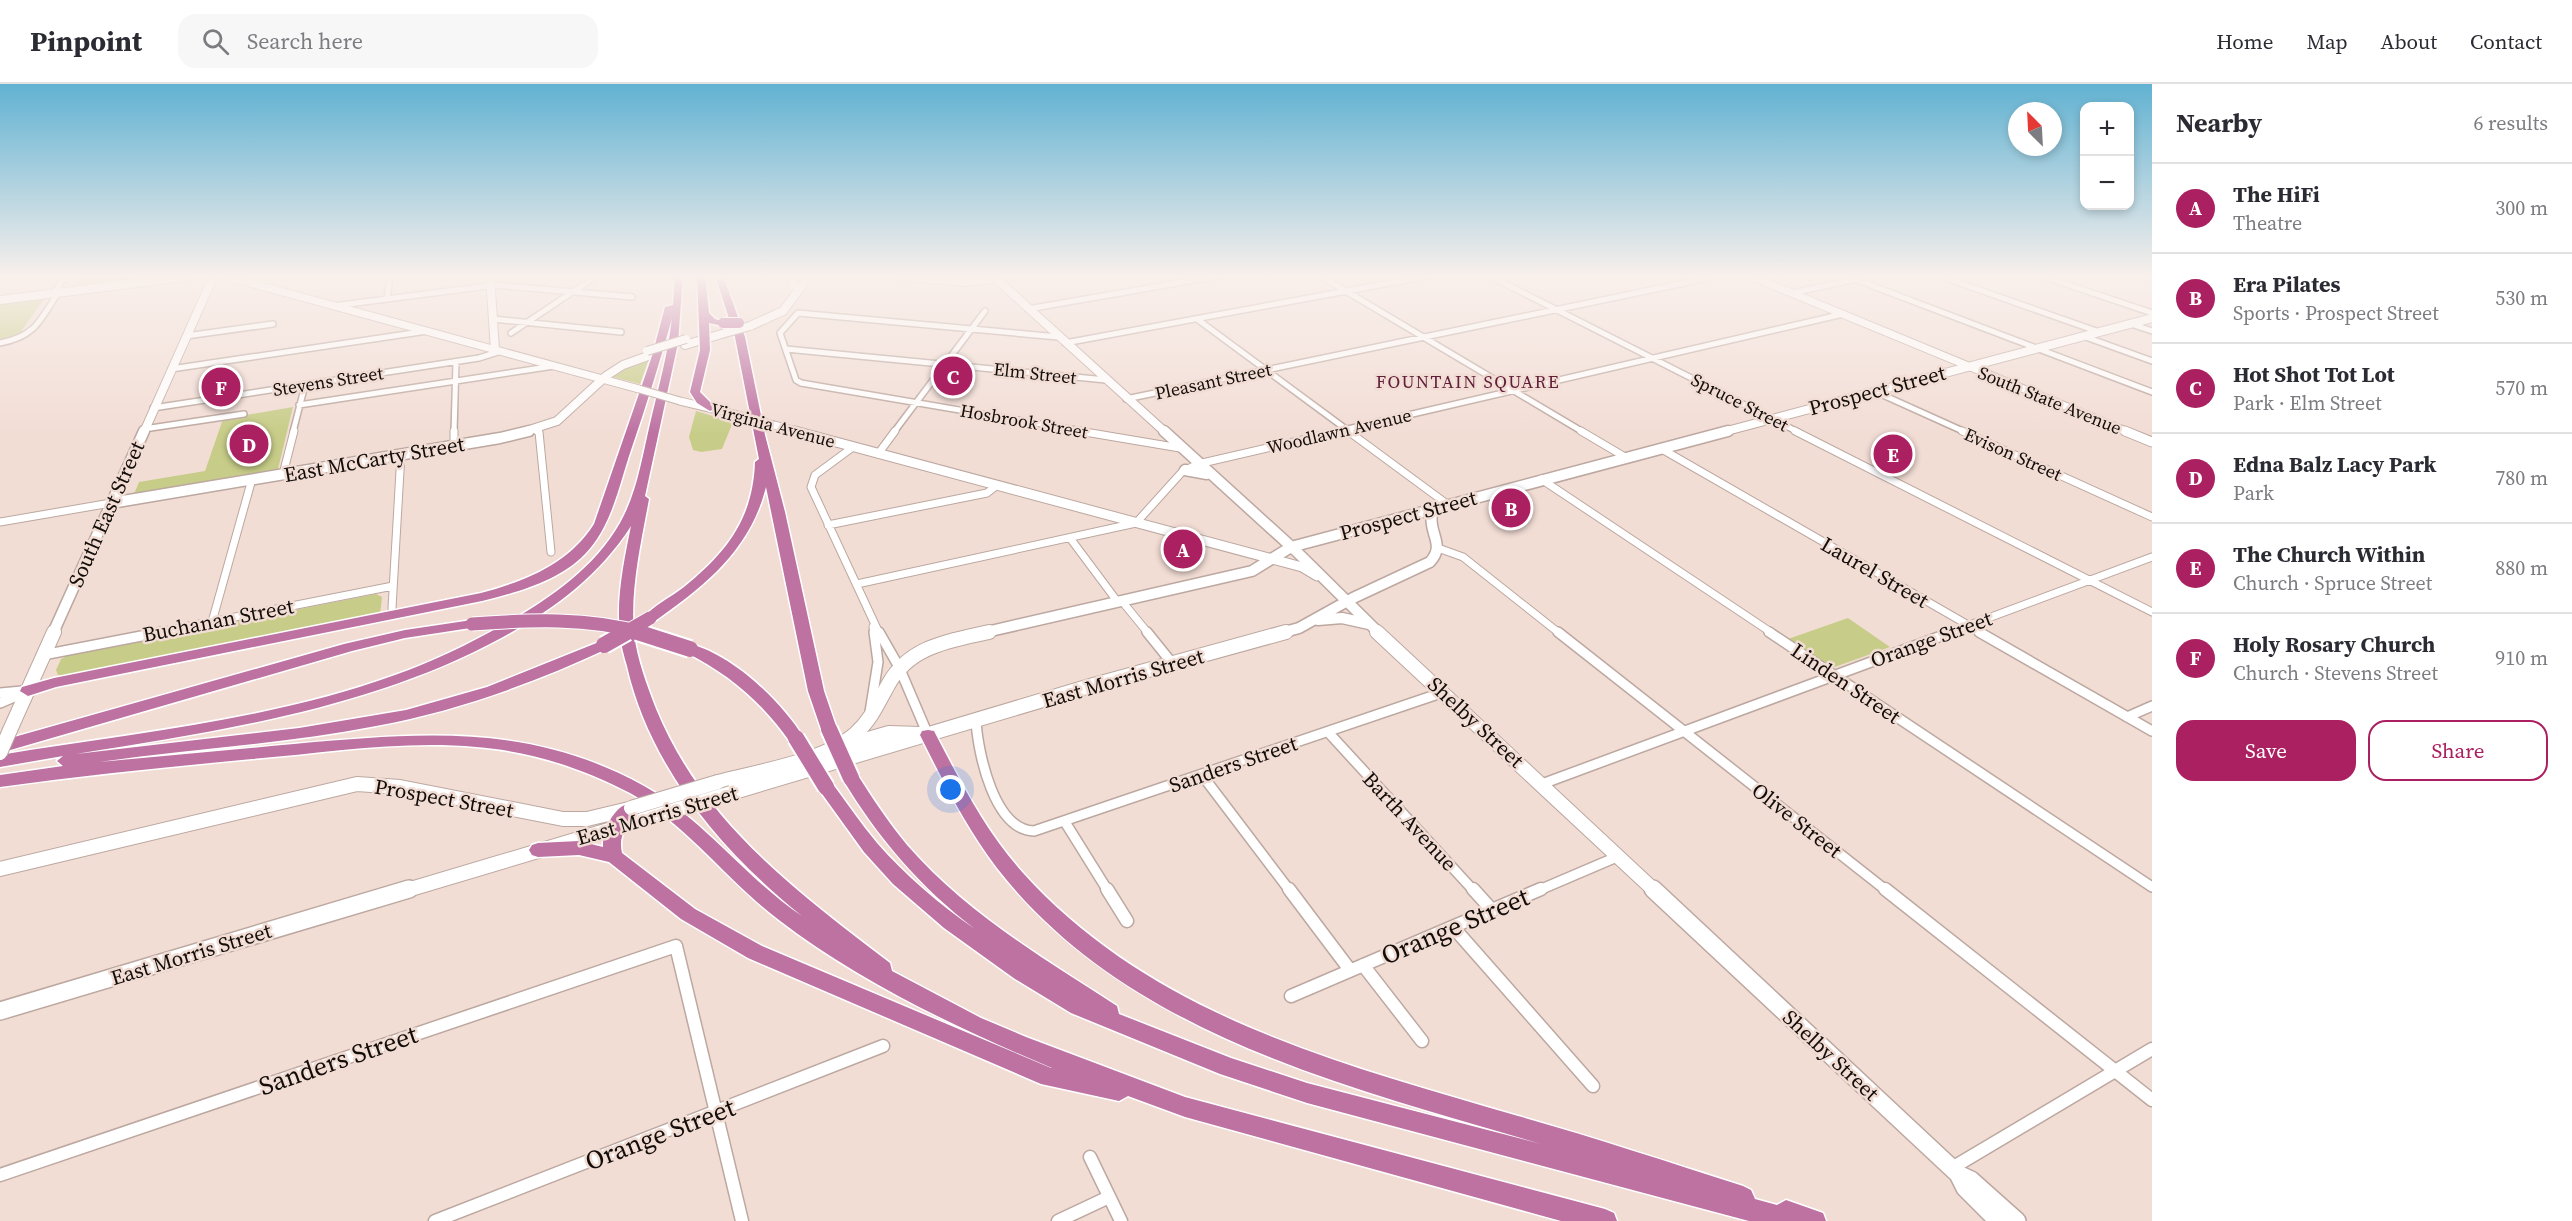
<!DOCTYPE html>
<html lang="en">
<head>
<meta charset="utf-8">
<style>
	body { margin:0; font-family:"Source Serif 4",serif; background:#f7f7f7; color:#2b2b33 }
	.controls { position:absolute; right:18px; top:18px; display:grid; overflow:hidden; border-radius:12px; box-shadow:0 3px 9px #0003 }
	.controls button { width:54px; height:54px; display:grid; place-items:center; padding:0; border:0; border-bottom:2px solid #e1e1e2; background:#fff; color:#2b2b33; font:30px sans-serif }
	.compass { position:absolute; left:2008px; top:18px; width:54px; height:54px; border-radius:50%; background:#fff; box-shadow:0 3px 9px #0003; rotate:336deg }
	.you { position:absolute; left:951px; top:706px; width:21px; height:21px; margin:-15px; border:4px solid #fff; border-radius:50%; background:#1a73e8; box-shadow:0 0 0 9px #1a73e833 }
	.badge { display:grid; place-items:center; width:39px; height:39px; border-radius:50%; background:#ab2060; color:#fff; font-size:20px; font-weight:700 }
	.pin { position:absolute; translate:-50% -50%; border:3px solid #fff; box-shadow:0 2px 6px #0006 }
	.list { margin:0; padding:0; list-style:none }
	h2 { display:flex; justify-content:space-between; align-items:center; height:78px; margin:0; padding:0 24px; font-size:26px }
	h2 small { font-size:20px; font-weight:400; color:#7c7c81 }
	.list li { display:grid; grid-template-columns:39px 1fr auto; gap:18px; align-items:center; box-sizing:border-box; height:90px; padding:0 24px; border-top:2px solid #e1e1e2 }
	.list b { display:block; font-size:22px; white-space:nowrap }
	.list p { margin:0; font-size:20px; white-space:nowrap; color:#7c7c81 }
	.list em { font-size:20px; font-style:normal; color:#7c7c81 }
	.actions { display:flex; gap:12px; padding:18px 24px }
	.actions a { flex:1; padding:14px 0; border:2px solid #ab2060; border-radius:18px; text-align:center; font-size:21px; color:#ab2060 }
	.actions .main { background:#ab2060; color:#fff }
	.icon { flex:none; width:33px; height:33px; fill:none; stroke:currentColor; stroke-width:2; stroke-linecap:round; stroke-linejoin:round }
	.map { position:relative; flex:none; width:2152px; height:1137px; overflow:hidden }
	header { display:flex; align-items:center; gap:36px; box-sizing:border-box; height:84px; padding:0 30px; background:#fff; border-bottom:2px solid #e1e1e2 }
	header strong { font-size:28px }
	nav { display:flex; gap:33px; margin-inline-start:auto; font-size:21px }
	.search { width:420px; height:54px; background:#f7f7f7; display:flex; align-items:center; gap:15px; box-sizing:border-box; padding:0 21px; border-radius:18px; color:#7c7c81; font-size:22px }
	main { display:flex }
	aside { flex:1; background:#fff }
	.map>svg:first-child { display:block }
	.green { fill:#c7cd88 }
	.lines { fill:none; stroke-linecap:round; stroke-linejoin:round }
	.minor-far3-casing { stroke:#bca8a0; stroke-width:8 }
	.minor-far2-casing { stroke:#bca8a0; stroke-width:9 }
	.minor-far1-casing { stroke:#bca8a0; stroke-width:12 }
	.minor-casing { stroke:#bca8a0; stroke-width:15 }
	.tertiary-far1-casing { stroke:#bca8a0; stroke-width:9 }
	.tertiary-casing { stroke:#bca8a0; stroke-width:11 }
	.secondary-far3-casing { stroke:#bca8a0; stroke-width:10 }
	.secondary-far2-casing { stroke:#bca8a0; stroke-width:13 }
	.secondary-far1-casing { stroke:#bca8a0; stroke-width:16 }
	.secondary-casing { stroke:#bca8a0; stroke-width:20 }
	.motorway-casing { stroke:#fff; stroke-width:3 }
	.minor-far3 { stroke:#fff; stroke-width:5 }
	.minor-far2 { stroke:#fff; stroke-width:7 }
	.minor-far1 { stroke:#fff; stroke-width:9 }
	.minor { stroke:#fff; stroke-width:12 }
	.tertiary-far1 { stroke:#fff; stroke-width:7 }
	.tertiary { stroke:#fff; stroke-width:9 }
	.secondary-far3 { stroke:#fff; stroke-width:8 }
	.secondary-far2 { stroke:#fff; stroke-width:10 }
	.secondary-far1 { stroke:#fff; stroke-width:14 }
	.secondary { stroke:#fff; stroke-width:17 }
	.motorway { fill:#bd72a2; fill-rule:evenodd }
	.tertiary-bridge-casing { stroke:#bca8a0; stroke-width:9; stroke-linecap:butt }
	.secondary-bridge-far1-casing { stroke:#bca8a0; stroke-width:10; stroke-linecap:butt }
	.secondary-bridge-casing { stroke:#bca8a0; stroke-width:16; stroke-linecap:butt }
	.motorway-bridge-far2-casing { stroke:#fff; stroke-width:12; stroke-linecap:butt }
	.motorway-bridge-far1-casing { stroke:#fff; stroke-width:15; stroke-linecap:butt }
	.motorway-bridge-casing { stroke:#fff; stroke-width:20; stroke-linecap:butt }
	.tertiary-bridge { stroke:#fff; stroke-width:7 }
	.secondary-bridge-far1 { stroke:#fff; stroke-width:8 }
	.secondary-bridge { stroke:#fff; stroke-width:14 }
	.motorway-bridge-far2 { stroke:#bd72a2; stroke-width:10 }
	.motorway-bridge-far1 { stroke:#bd72a2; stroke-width:13 }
	.motorway-bridge { stroke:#bd72a2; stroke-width:16 }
	.labels { text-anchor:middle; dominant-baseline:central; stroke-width:5; stroke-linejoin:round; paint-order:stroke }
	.far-street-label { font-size:18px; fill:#130d0a; stroke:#f2ddd5 }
	.far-neighbourhood-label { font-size:18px; letter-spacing:1.5px; fill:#601e39; stroke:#f2ddd5 }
	.street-label { font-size:21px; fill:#130d0a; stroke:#f2ddd5 }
	.near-street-label { font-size:26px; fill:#130d0a; stroke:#f2ddd5 }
</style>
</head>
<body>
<header>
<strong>Pinpoint</strong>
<div class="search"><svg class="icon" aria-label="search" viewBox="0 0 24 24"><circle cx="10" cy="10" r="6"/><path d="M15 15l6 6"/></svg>Search here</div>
<nav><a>Home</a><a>Map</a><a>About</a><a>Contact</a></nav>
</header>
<main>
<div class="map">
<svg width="2152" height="1137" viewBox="0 0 2152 1137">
	<rect width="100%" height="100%" fill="#f2ddd5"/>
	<path class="green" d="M 80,191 L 177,191 L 72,203 Z
		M 44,215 L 18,252 L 0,258 L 0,219 Z
		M 649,275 L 640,300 L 613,293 L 627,283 Z
		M 293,323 L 278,385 L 134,410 L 139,398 L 205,387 L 223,335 Z
		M 696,327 L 733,338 L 722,365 L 701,368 L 693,366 L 689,353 Z
		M 376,510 L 382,513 L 380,531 L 64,593 L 58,591 L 56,586 L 61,575 L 70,570 Z
		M 1848,534 L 1890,563 L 1832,584 L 1788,555 Z"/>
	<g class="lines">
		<g class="minor-far3-casing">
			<path id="minor-far3" d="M 1319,191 L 1583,348
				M 1488,191 L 1798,348
				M 1844,191 L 2152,308
				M 1937,191 L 2099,248
				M 2039,191 L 2152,229
				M 2141,191 L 2152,195
				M 995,194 L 1014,191
				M 1792,209 L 1875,191
				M 387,215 L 390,191
				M 333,222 L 495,201 L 632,213
				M 1028,225 L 1223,191
				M 493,235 L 621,248
				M 1197,235 L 1350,348
				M 2131,240 L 2152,247
				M 511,249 L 598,191
				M 186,252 L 273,240
				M 2083,252 L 2152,277
				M 1058,253 L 798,229 L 780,249 L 796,296 L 801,299 L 1088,348
				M 0,259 C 33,253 39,239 56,212 L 56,206 L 66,191
				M 1065,259 L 1433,191
				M 786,265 L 1106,296
				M 171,285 L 427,247
				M 1874,307 L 1965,348
				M 1126,315 L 1723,191
				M 299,321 L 554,282
				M 153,324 L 479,274 L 501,267
				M 144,345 L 244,330
				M 534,345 L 539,348
				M 293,348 L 305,301
				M 454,348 L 456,278
				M 894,348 L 985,227
				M 1335,348 L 1843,230"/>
		</g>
		<g class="minor-far2-casing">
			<path id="minor-far2" d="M 537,347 L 539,348 L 551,468
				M 1079,347 L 1180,364
				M 1348,347 L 1447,420
				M 1581,347 L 1625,373
				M 1795,347 L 2152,528
				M 1962,347 L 2152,433
				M 454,361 L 454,347
				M 853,363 L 815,391 L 811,403 L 879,549
				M 1660,364 L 1982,549
				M 878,370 L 895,347
				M 283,390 L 294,347
				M 1541,395 L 1772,549
				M 0,438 L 111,419
				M 828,441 L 987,409 L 996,402
				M 1070,454 L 1117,517
				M 1438,464 L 1463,473 L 1559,549
				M 857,500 L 1136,439 L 1182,388 L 1198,380 L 1341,347
				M 1121,516 L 1148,549
				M 392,524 L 401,370
				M 212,538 L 252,395
				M 873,543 L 874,549
				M 154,549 L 393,502
				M 1948,549 L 2152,473"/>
		</g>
		<g class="minor-far1-casing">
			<path id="minor-far1" d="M 879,548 L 899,583 L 928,651
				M 1147,548 L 1172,579
				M 1558,548 L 1887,807
				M 1769,548 L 2152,803
				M 1979,548 L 2152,647
				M 43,571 L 162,548
				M 0,609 L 22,607
				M 0,619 L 28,607
				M 870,628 L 878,578 L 874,548
				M 2127,633 L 2152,622
				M 976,637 C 978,669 994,746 1034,747 L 1444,608
				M 1328,648 L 1474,807
				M 1202,691 L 1290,807
				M 1542,700 L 1952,548
				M 1065,738 L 1108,807
				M 1537,807 L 1619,772"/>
		</g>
		<g class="minor-casing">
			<path id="minor" d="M 1107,805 L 1127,837
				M 1289,805 L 1350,886
				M 1473,805 L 1492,826
				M 1885,805 L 2152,1016
				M 1453,843 L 1593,1002
				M 1363,881 L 1422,957
				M 1291,912 L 1541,805
				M 1090,1073 L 1121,1137
				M 1952,1084 L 2152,965
				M 0,1091 L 676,862 L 742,1137
				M 435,1137 L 883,962
				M 1058,1137 L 1109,1113"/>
		</g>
		<g class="tertiary-far1-casing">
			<path id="tertiary-far1" d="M 221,191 L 639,305
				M 1748,191 L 2128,348
				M 680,317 L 734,330
				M 774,341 L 801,348"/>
		</g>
		<g class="tertiary-casing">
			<path id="tertiary" d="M 795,347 L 1302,483 L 1317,492
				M 2125,347 L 2152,358"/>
		</g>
		<g class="secondary-far3-casing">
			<path id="secondary-far3" d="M 490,191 L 495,266
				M 792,191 L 793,201
				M 890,191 L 965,198 L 995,194
				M 992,191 L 1165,348
				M 0,216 L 201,191
				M 750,242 L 783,227 L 810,191
				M 685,261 L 725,249
				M 144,348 L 214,191
				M 523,348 L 557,337 L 606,292 L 623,281 L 648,272
				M 1723,348 L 2152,234"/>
		</g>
		<g class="secondary-far2-casing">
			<path id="secondary-far2" d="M 1164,347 L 1296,467 L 1379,549
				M 1185,386 L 1207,390
				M 111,419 L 500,354 L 529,347
				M 1318,536 L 1342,534 L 1369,540
				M 53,549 L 144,347
				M 982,549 L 1252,487 L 1291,463 L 1728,347
				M 1281,549 L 1299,544 L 1353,514 L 1430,478 C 1447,459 1426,450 1433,424"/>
		</g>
		<g class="secondary-far1-casing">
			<path id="secondary-far1" d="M 1377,548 L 1655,807
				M 10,646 L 54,548
				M 844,662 L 889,649 L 920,650
				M 718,698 C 759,687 822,678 855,650 C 871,636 878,619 888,601 C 909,562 949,557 989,548
				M 731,709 L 1090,602 L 1286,548
				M 0,785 L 357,700 L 400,703 L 563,735 L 587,735 L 629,725
				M 404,807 L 642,736"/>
		</g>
		<g class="secondary-casing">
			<path id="secondary" d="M 1653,805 L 1958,1090 L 1971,1096 L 2017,1137
				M 0,927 L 409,805
				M 1958,1090 L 1965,1104 L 1998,1137"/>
		</g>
		<g class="motorway-casing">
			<path id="motorway" d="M 675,191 L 683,191 L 678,259 L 645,412 L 649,415 C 641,459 630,505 634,550 C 637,575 647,602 656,625 C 703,739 795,806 890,879 L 892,887 L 981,934 L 1026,953 L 1185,1013 L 1605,1125 L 1614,1129 L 1617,1137 L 1561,1137 L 1185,1033 L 1128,1012 L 1119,1017 L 1041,1000 L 748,874 L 681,835 L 609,778 L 579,771 L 538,773 L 532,771 L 529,766 L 532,761 L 538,759 L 579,757 L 603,763 C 602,746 617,714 637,720 L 640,724 C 631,740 617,748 622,769 L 695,825 L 762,862 L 1051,984 L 1052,984 C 959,945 858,897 779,836 C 727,797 687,740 630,709 C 582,684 530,667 476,663 C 402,656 326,669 252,675 C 168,683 84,691 0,703 L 0,691 L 63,682 L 57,677 L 63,672 L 0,683 L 0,671 C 131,649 268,637 395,591 C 432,578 467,561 501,542 C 547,517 594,485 620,439 C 637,409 642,374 650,340 C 658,305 668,270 672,234 C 660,278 646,322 631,366 C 619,401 612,442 585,470 C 559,497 518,508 482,517 L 56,603 L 28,612 L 20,607 L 22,603 L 54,594 L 481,509 C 525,497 568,481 594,440 L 652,272 L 665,223 L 673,221 ZM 631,442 C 624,477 616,514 620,550 C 621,561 624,572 627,582 C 650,683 722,768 802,832 C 745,794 704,735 644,702 C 529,638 419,649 294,660 C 229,666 164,672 99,678 C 191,665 284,660 376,642 C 457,627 534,599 609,564 L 611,561 L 604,556 L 487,603 L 406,626 L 299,644 L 76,670 C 222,646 371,625 503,553 C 554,525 599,492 631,442 Z
				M 697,191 L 705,191 L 709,229 L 715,235 L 728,239 L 723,242 L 709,239 L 710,266 L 700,308 L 716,324 L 710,327 L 697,319 L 690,308 L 700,266 Z
				M 715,191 L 723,191 L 745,253 L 765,351 L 785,428 L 824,607 L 837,645 L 835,649 L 823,649 L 821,645 L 808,607 L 766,403 C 750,466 706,501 655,537 L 650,538 L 643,534 C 653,522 671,513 684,503 C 727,468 753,435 755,378 L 759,375 L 735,253 Z
				M 472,536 L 479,540 L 477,543 L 405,554 L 352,567 L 0,669 L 0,657 L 344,560 L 405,546 Z
				M 690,560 C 733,571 781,617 804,654 L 802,658 L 790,658 C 762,618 729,590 685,568 L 683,565 L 685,562 Z
				M 928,646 L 934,647 L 936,651 C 961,699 986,748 1023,789 C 1152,932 1340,980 1518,1032 C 1593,1053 1668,1078 1743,1102 L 1751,1106 L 1755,1115 L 1777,1121 L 1786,1116 L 1823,1129 L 1826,1137 L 1749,1137 L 1307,1019 L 1220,990 L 1071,929 L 1015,895 L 944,844 L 893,800 L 864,768 L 820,707 L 817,703 L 820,699 L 832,699 C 847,719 861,740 877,759 C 905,791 940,821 975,845 C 920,803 878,754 842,694 L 845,690 L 857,690 C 873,715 888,738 907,761 C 965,828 1044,875 1117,922 L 1119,930 L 1231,974 L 1307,999 L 1541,1060 C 1349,1003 1127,951 997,784 C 966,743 943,697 920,651 L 922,647 Z"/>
		</g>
		<use href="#minor-far3" class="minor-far3"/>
		<use href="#minor-far2" class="minor-far2"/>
		<use href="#minor-far1" class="minor-far1"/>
		<use href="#minor" class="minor"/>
		<use href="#tertiary-far1" class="tertiary-far1"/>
		<use href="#tertiary" class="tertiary"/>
		<use href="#secondary-far3" class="secondary-far3"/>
		<use href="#secondary-far2" class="secondary-far2"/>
		<use href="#secondary-far1" class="secondary-far1"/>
		<use href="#secondary" class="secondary"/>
		<use href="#motorway" class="motorway"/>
		<g class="tertiary-bridge-casing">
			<path id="tertiary-bridge" d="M 639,305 L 680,317
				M 734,330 L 774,341"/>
		</g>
		<g class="secondary-bridge-far1-casing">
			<path id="secondary-bridge-far1" d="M 725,249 L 750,242
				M 647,267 L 686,255"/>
		</g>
		<g class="secondary-bridge-casing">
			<path id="secondary-bridge" d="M 0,669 L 10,646
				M 631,724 L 718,698
				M 642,736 L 731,709"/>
		</g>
		<g class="motorway-bridge-far2-casing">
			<path id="motorway-bridge-far2" d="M 723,239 L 739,239"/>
		</g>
		<g class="motorway-bridge-far1-casing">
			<path id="motorway-bridge-far1" d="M 472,540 C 529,536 588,533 643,549
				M 624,549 L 650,534"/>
		</g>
		<g class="motorway-bridge-casing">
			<path id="motorway-bridge" d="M 637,548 L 690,565
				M 604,561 L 627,548
				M 829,645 L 851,694
				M 796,654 L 826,703"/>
		</g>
		<use href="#tertiary-bridge" class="tertiary-bridge"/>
		<use href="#secondary-bridge-far1" class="secondary-bridge-far1"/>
		<use href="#secondary-bridge" class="secondary-bridge"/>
		<use href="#motorway-bridge-far2" class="motorway-bridge-far2"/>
		<use href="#motorway-bridge-far1" class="motorway-bridge-far1"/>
		<use href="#motorway-bridge" class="motorway-bridge"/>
	</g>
	<linearGradient id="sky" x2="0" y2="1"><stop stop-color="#61b2d2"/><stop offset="0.55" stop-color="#f9f0ec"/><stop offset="1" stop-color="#f9f0ec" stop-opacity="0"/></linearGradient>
	<rect width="2152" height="350" fill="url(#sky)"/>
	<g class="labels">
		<g class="far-street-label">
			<text transform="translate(1035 289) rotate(6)">Elm Street</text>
			<text transform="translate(328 297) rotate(-9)">Stevens Street</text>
			<text transform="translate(1213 297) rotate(-12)">Pleasant Street</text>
			<text transform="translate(2050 316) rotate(22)">South State Avenue</text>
			<text transform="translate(1740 318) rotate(27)">Spruce Street</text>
			<text transform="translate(1024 337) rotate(10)">Hosbrook Street</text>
			<text transform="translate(773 341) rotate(15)">Virginia Avenue</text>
			<text transform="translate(1339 347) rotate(-13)">Woodlawn Avenue</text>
			<text transform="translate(2013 370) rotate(24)">Evison Street</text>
		</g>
		<g class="far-neighbourhood-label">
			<text x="1468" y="297">FOUNTAIN SQUARE</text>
		</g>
		<g class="street-label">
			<text transform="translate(1877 306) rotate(-15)">Prospect Street</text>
			<text transform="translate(374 375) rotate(-10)">East McCarty Street</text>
			<text transform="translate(106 430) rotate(-66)">South East Street</text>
			<text transform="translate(1408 431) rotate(-15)">Prospect Street</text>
			<text transform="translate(1875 488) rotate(30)">Laurel Street</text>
			<text transform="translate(218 536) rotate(-11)">Buchanan Street</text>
			<text transform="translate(1931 555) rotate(-20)">Orange Street</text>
			<text transform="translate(1123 594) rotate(-16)">East Morris Street</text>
			<text transform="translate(1846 599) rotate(34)">Linden Street</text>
			<text transform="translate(1476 638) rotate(43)">Shelby Street</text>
			<text transform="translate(1233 680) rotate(-19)">Sanders Street</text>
			<text transform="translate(444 714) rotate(10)">Prospect Street</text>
			<text transform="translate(657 731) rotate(-16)">East Morris Street</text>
			<text transform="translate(1797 736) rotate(38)">Olive Street</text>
			<text transform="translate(1410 737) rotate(47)">Barth Avenue</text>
			<text transform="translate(191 870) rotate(-17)">East Morris Street</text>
			<text transform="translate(1831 971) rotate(43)">Shelby Street</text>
		</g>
		<g class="near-street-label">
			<text transform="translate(1455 842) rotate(-23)">Orange Street</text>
			<text transform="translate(338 976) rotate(-19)">Sanders Street</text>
			<text transform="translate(660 1050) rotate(-21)">Orange Street</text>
		</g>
	</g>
</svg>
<div class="controls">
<button>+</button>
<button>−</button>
</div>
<svg class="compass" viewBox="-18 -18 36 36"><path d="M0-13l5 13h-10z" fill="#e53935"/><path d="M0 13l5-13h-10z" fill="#7c7c81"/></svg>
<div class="you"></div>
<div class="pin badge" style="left:1183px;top:465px">A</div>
<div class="pin badge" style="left:1511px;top:424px">B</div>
<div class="pin badge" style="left:953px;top:292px">C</div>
<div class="pin badge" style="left:249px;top:360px">D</div>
<div class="pin badge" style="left:1893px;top:370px">E</div>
<div class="pin badge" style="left:221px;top:303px">F</div>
</div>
<aside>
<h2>Nearby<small>6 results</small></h2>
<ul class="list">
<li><span class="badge">A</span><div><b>The HiFi</b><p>Theatre</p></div><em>300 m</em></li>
<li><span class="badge">B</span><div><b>Era Pilates</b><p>Sports · Prospect Street</p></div><em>530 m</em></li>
<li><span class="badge">C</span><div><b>Hot Shot Tot Lot</b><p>Park · Elm Street</p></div><em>570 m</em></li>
<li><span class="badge">D</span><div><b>Edna Balz Lacy Park</b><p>Park</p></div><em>780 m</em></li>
<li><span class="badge">E</span><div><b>The Church Within</b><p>Church · Spruce Street</p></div><em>880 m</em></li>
<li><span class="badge">F</span><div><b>Holy Rosary Church</b><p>Church · Stevens Street</p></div><em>910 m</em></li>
</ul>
<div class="actions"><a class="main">Save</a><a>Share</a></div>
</aside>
</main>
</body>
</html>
